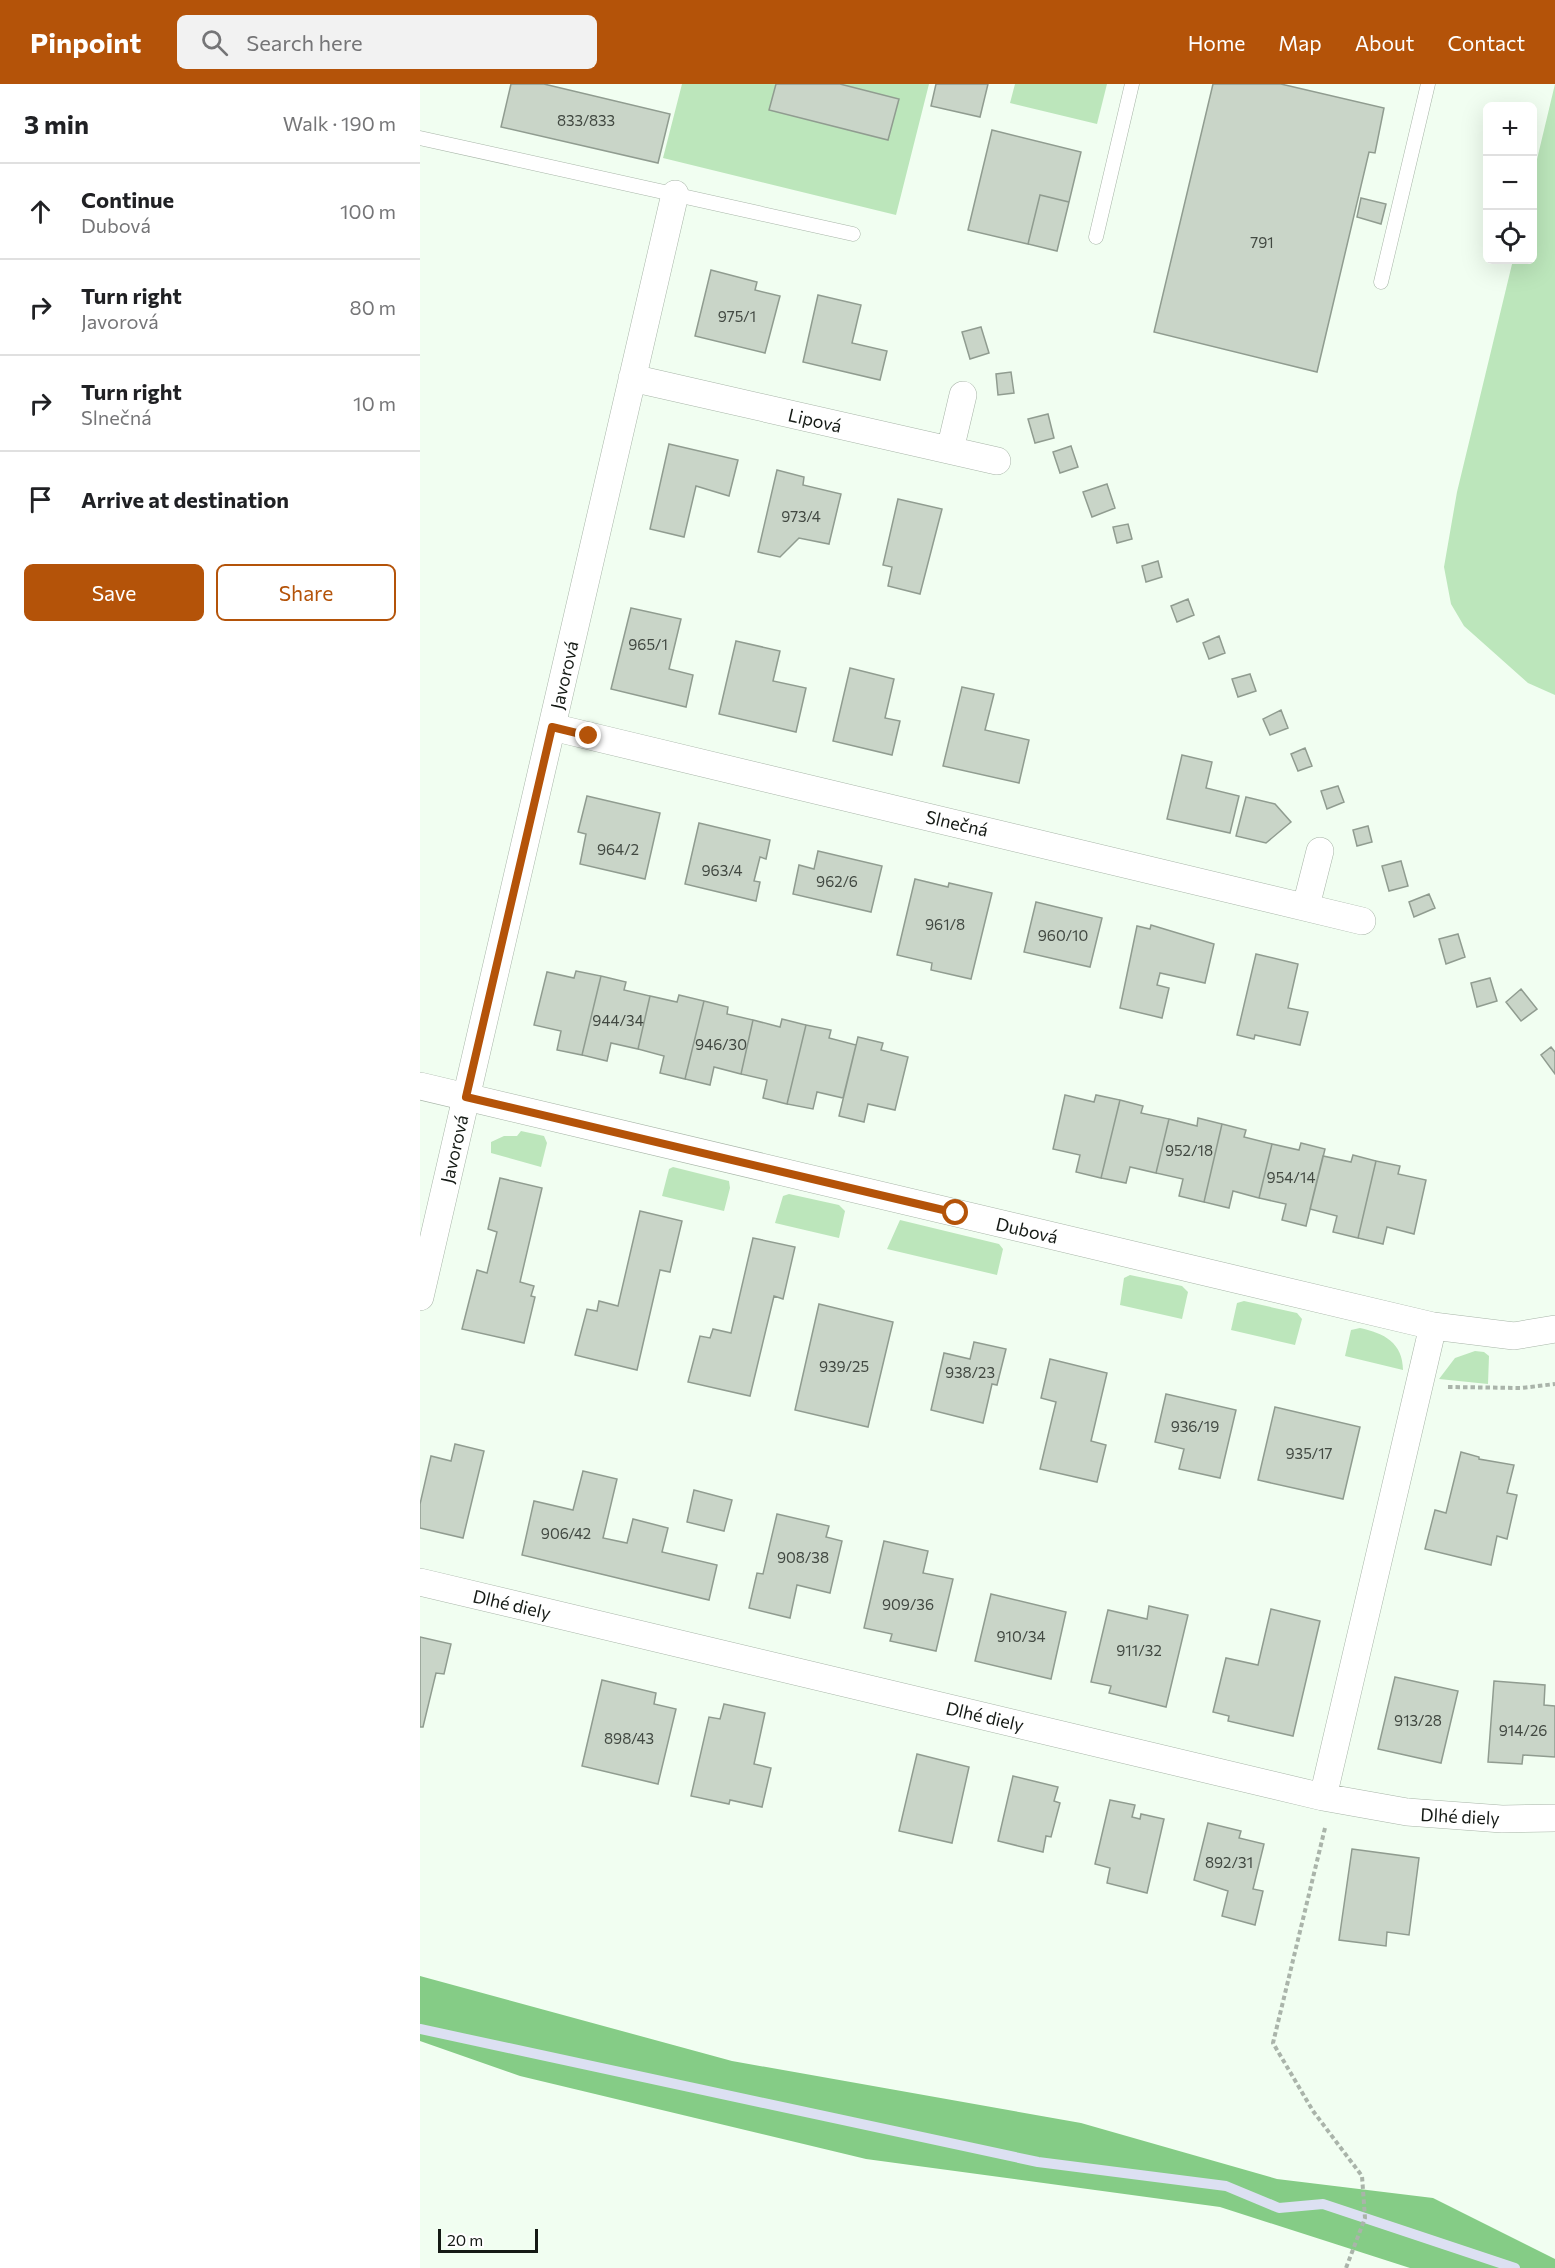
<!DOCTYPE html>
<html lang="en">
<head>
<meta charset="utf-8">
<style>
	body { margin:0; font-family:Commissioner,sans-serif; background:#f2f2f2; color:#202124 }
	.controls { position:absolute; right:18px; top:18px; display:grid; overflow:hidden; border-radius:9px; box-shadow:0 6px 24px #0002 }
	.controls button { width:54px; height:54px; display:grid; place-items:center; padding:0; border:0; border-bottom:2px solid #e0e0e0; background:#fff; color:#202124; font:30px sans-serif }
	.scale { position:absolute; left:18px; bottom:15px; width:100px; box-sizing:border-box; padding-left:6px; border:3px solid #151a15; border-top:0; font-size:16px; line-height:21px; white-space:nowrap; color:#151a15; -webkit-text-stroke:4px #fff; paint-order:stroke }
	.stop { position:absolute; width:18px; height:18px; margin:-14px; border:4px solid #b45309; border-radius:50%; background:#fff }
	.stop.end { background:#b45309; border-color:#fff; box-shadow:0 2px 6px #0008 }
	.list { margin:0; padding:0; list-style:none }
	h2 { display:flex; justify-content:space-between; align-items:center; height:78px; margin:0; padding:0 24px; font-size:26px }
	h2 small { font-size:20px; font-weight:400; color:#757577 }
	.list li { display:grid; grid-template-columns:39px 1fr auto; gap:18px; align-items:center; box-sizing:border-box; height:96px; padding:0 24px; border-top:2px solid #e0e0e0 }
	.list b { display:block; font-size:22px; white-space:nowrap }
	.list p { margin:0; font-size:20px; white-space:nowrap; color:#757577 }
	.list em { font-size:20px; font-style:normal; color:#757577 }
	.actions { display:flex; gap:12px; padding:18px 24px }
	.actions a { flex:1; padding:14px 0; border:2px solid #b45309; border-radius:9px; text-align:center; font-size:21px; color:#b45309 }
	.actions .main { background:#b45309; color:#fff }
	.icon { flex:none; width:33px; height:33px; fill:none; stroke:currentColor; stroke-width:2; stroke-linecap:round; stroke-linejoin:round }
	.map { position:relative; flex:none; width:1135px; height:2184px; overflow:hidden }
	header { display:flex; align-items:center; gap:36px; box-sizing:border-box; height:84px; padding:0 30px; background:#b45309; color:#fff }
	header strong { font-size:28px }
	nav { display:flex; gap:33px; margin-inline-start:auto; font-size:21px }
	.search { width:420px; height:54px; background:#f2f2f2; display:flex; align-items:center; gap:15px; box-sizing:border-box; padding:0 21px; border-radius:9px; color:#757577; font-size:22px }
	main { display:flex }
	aside { flex:1; background:#fff }
	.map>svg:first-child { display:block }
	.green { fill:#bce6bb }
	.forest { fill:#85cc86 }
	.lines { fill:none; stroke-linecap:round; stroke-linejoin:round }
	.stream { stroke:#dce0f2; stroke-width:10 }
	.building { fill:#c9d5c8; stroke:#909c90; stroke-width:1.5 }
	.lane-casing { stroke:#a8b5a8; stroke-width:15 }
	.street-casing { stroke:#a8b5a8; stroke-width:28 }
	.path { stroke:#aab4aa; stroke-width:4; stroke-dasharray:4.5 3; stroke-linecap:butt }
	.lane { stroke:#fff; stroke-width:14 }
	.street { stroke:#fff; stroke-width:27 }
	.route { stroke:#b45309; stroke-width:8 }
	.labels { text-anchor:middle; dominant-baseline:central; stroke-width:4.5; stroke-linejoin:round; paint-order:stroke }
	.number-label { font-size:15px; fill:#424942 }
	.street-label { font-size:18px; fill:#151a15; stroke:#fff }
</style>
</head>
<body>
<header>
<strong>Pinpoint</strong>
<div class="search"><svg class="icon" aria-label="search" viewBox="0 0 24 24"><circle cx="10" cy="10" r="6"/><path d="M15 15l6 6"/></svg>Search here</div>
<nav><a>Home</a><a>Map</a><a>About</a><a>Contact</a></nav>
</header>
<main>
<aside>
<h2>3 min<small>Walk · 190 m</small></h2>
<ul class="list">
<li><svg class="icon" aria-label="ahead" viewBox="0 0 24 24"><path d="M12 20V5M6 11l6-6 6 6"/></svg><div><b>Continue</b><p>Dubová</p></div><em>100 m</em></li>
<li><svg class="icon" aria-label="right" viewBox="0 0 24 24"><path d="M7 20v-9h11M14 6l5 5-5 5"/></svg><div><b>Turn right</b><p>Javorová</p></div><em>80 m</em></li>
<li><svg class="icon" aria-label="right" viewBox="0 0 24 24"><path d="M7 20v-9h11M14 6l5 5-5 5"/></svg><div><b>Turn right</b><p>Slnečná</p></div><em>10 m</em></li>
<li><svg class="icon" aria-label="arrive" viewBox="0 0 24 24"><path d="M6 21V4h12l-3 4 3 4H6"/></svg><div><b>Arrive at destination</b></div></li>
</ul>
<div class="actions"><a class="main">Save</a><a>Share</a></div>
</aside>
<div class="map">
<svg width="1135" height="2184" viewBox="0 0 1135 2184">
	<rect width="100%" height="100%" fill="#f1fef1"/>
	<path class="green" d="M 262,0 L 509,0 L 476,131 L 243,74 Z
		M 595,0 L 687,0 L 677,40 L 590,19 Z
		M 1135,0 L 1135,611 L 1108,599 L 1044,542 L 1031,520 L 1024,483 L 1037,408 L 1093,176 L 1112,176 L 1113,92 Z
		M 101,1047 L 124,1052 L 127,1059 L 121,1083 L 71,1069 L 71,1058 L 84,1052 L 97,1052 Z
		M 253,1083 L 309,1097 L 310,1104 L 304,1127 L 242,1112 L 249,1085 Z
		M 369,1110 L 419,1121 L 425,1127 L 419,1154 L 355,1139 L 363,1112 Z
		M 480,1136 L 579,1160 L 583,1165 L 577,1191 L 467,1165 Z
		M 710,1191 L 762,1202 L 768,1208 L 762,1235 L 700,1221 L 704,1194 Z
		M 824,1217 L 877,1229 L 882,1235 L 875,1261 L 811,1246 L 817,1219 Z
		M 940,1244 C 964,1249 983,1259 983,1286 L 925,1272 L 931,1246 Z
		M 1055,1267 L 1064,1268 L 1069,1272 L 1068,1300 L 1019,1295 L 1035,1274 Z"/>
	<path class="forest" d="M 0,1892 L 312,1977 L 661,2039 L 857,2095 L 1013,2114 L 1135,2175 L 1135,2184 L 990,2184 L 800,2123 L 446,2075 L 100,1992 L 0,1957 Z"/>
	<g class="lines">
		<path class="stream" d="M 0,1945 L 618,2078 L 806,2102 L 859,2124 L 903,2120 L 1095,2184"/>
	</g>
	<path class="building" d="M 91,0 L 124,0 L 250,30 L 238,79 L 81,43 Z
		M 356,0 L 420,0 L 479,15 L 468,56 L 349,26 Z
		M 516,0 L 568,0 L 560,33 L 511,22 Z
		M 793,0 L 861,0 L 964,24 L 955,69 L 949,68 L 897,288 L 734,248 Z
		M 572,46 L 661,68 L 649,118 L 620,111 L 608,160 L 548,146 Z
		M 620,111 L 649,118 L 637,167 L 608,160 Z
		M 941,114 L 966,120 L 961,140 L 937,133 Z
		M 291,186 L 337,198 L 335,206 L 360,212 L 345,269 L 275,252 Z
		M 398,211 L 441,221 L 432,259 L 467,267 L 460,296 L 383,278 Z
		M 561,243 L 569,269 L 550,275 L 542,248 Z
		M 591,288 L 594,309 L 578,311 L 576,290 Z
		M 628,330 L 634,354 L 615,359 L 608,335 Z
		M 249,360 L 318,376 L 309,412 L 276,402 L 264,453 L 230,445 Z
		M 651,362 L 658,383 L 640,389 L 633,368 Z
		M 357,386 L 384,393 L 383,401 L 421,410 L 409,460 L 379,454 L 360,473 L 338,468 Z
		M 687,400 L 695,424 L 672,433 L 663,408 Z
		M 478,415 L 522,425 L 500,510 L 468,502 L 472,483 L 463,481 Z
		M 708,440 L 712,455 L 697,459 L 693,443 Z
		M 738,477 L 742,493 L 726,498 L 722,482 Z
		M 768,515 L 774,531 L 757,538 L 751,522 Z
		M 211,524 L 261,535 L 249,585 L 273,591 L 266,623 L 191,605 Z
		M 799,552 L 805,569 L 789,575 L 783,559 Z
		M 316,557 L 360,567 L 353,597 L 386,604 L 376,648 L 299,630 Z
		M 430,584 L 474,595 L 465,634 L 480,637 L 472,671 L 413,657 Z
		M 830,590 L 836,607 L 818,613 L 812,595 Z
		M 542,603 L 574,610 L 565,646 L 609,656 L 599,699 L 523,682 Z
		M 861,626 L 868,644 L 850,651 L 843,635 Z
		M 885,664 L 892,682 L 878,687 L 871,670 Z
		M 762,671 L 792,678 L 786,704 L 819,712 L 810,749 L 747,735 Z
		M 918,702 L 924,718 L 907,725 L 901,707 Z
		M 167,712 L 240,729 L 225,795 L 160,780 L 166,750 L 158,748 Z
		M 826,713 L 855,720 L 871,738 L 846,759 L 816,752 Z
		M 279,739 L 350,756 L 346,775 L 340,773 L 334,797 L 340,798 L 336,817 L 265,800 Z
		M 948,742 L 952,758 L 937,762 L 933,746 Z
		M 398,767 L 462,782 L 451,828 L 373,810 L 379,781 L 394,785 Z
		M 981,777 L 988,802 L 969,807 L 962,782 Z
		M 495,795 L 528,803 L 529,799 L 572,809 L 551,895 L 511,886 L 512,879 L 477,871 Z
		M 1009,810 L 1015,824 L 994,833 L 989,818 Z
		M 616,818 L 682,834 L 670,883 L 604,868 Z
		M 731,841 L 794,860 L 785,899 L 740,889 L 737,901 L 749,904 L 742,934 L 700,924 L 717,842 L 730,845 Z
		M 1038,850 L 1045,873 L 1026,880 L 1019,855 Z
		M 836,870 L 878,880 L 868,924 L 888,928 L 880,961 L 835,951 L 834,955 L 817,951 Z
		M 156,887 L 181,892 L 162,971 L 137,966 L 141,947 L 114,941 L 127,888 L 154,894 Z
		M 181,892 L 206,898 L 204,906 L 230,912 L 218,965 L 191,959 L 187,977 L 162,971 Z
		M 1070,894 L 1077,917 L 1057,923 L 1051,899 Z
		M 1101,905 L 1117,925 L 1101,937 L 1086,918 Z
		M 259,911 L 284,917 L 265,995 L 240,989 L 244,972 L 218,965 L 230,912 L 257,918 Z
		M 284,917 L 308,923 L 307,930 L 333,936 L 321,990 L 294,983 L 290,1001 L 265,995 Z
		M 362,935 L 386,941 L 367,1020 L 343,1014 L 347,996 L 321,990 L 333,936 L 360,943 Z
		M 386,941 L 411,946 L 409,954 L 436,961 L 423,1014 L 397,1008 L 393,1025 L 367,1020 Z
		M 438,953 L 463,959 L 461,966 L 488,973 L 475,1026 L 448,1020 L 444,1038 L 419,1032 Z
		M 1131,963 L 1135,968 L 1135,990 L 1121,971 Z
		M 645,1011 L 674,1018 L 676,1011 L 700,1016 L 681,1094 L 656,1088 L 660,1071 L 633,1065 Z
		M 700,1016 L 723,1022 L 721,1029 L 749,1035 L 736,1089 L 710,1083 L 706,1099 L 681,1094 Z
		M 778,1034 L 802,1040 L 784,1118 L 759,1112 L 763,1095 L 736,1089 L 749,1035 L 777,1042 Z
		M 802,1040 L 826,1046 L 824,1053 L 852,1060 L 839,1114 L 813,1107 L 809,1124 L 784,1118 Z
		M 881,1059 L 905,1065 L 886,1142 L 862,1136 L 866,1120 L 839,1114 L 852,1060 L 879,1066 Z
		M 933,1071 L 956,1077 L 938,1154 L 913,1148 L 917,1132 L 890,1125 L 903,1072 L 931,1078 Z
		M 956,1077 L 980,1082 L 978,1090 L 1006,1096 L 994,1150 L 967,1143 L 963,1160 L 938,1154 Z
		M 80,1094 L 122,1104 L 100,1198 L 114,1202 L 111,1212 L 115,1213 L 104,1259 L 42,1245 L 57,1186 L 67,1189 L 77,1148 L 68,1145 Z
		M 220,1127 L 262,1137 L 250,1188 L 240,1186 L 217,1286 L 155,1271 L 167,1225 L 177,1227 L 179,1217 L 198,1222 Z
		M 333,1154 L 375,1163 L 363,1215 L 354,1212 L 330,1312 L 268,1298 L 280,1252 L 290,1254 L 293,1245 L 311,1249 Z
		M 399,1220 L 473,1238 L 448,1343 L 375,1326 Z
		M 554,1258 L 586,1265 L 577,1301 L 572,1300 L 563,1339 L 511,1326 L 524,1269 L 550,1275 Z
		M 630,1275 L 687,1289 L 671,1357 L 686,1361 L 677,1398 L 620,1385 L 636,1318 L 621,1314 Z
		M 746,1310 L 816,1326 L 800,1394 L 759,1385 L 764,1365 L 735,1358 Z
		M 855,1323 L 940,1343 L 923,1415 L 838,1396 Z
		M 35,1360 L 64,1367 L 43,1454 L 0,1444 L 0,1420 L 11,1372 L 31,1377 Z
		M 1041,1368 L 1059,1373 L 1059,1375 L 1094,1381 L 1087,1409 L 1097,1411 L 1087,1455 L 1077,1452 L 1071,1481 L 1005,1465 L 1015,1426 L 1026,1429 Z
		M 163,1387 L 197,1395 L 183,1454 L 207,1459 L 213,1435 L 248,1444 L 242,1468 L 297,1481 L 289,1516 L 102,1471 L 114,1417 L 153,1426 Z
		M 274,1406 L 312,1416 L 304,1447 L 267,1438 Z
		M 357,1430 L 409,1442 L 406,1453 L 422,1457 L 410,1509 L 377,1501 L 370,1534 L 329,1524 L 337,1489 L 343,1490 Z
		M 464,1457 L 508,1467 L 503,1489 L 533,1495 L 516,1567 L 470,1557 L 472,1550 L 444,1544 Z
		M 571,1510 L 646,1528 L 631,1595 L 555,1577 Z
		M 729,1522 L 768,1531 L 746,1623 L 689,1609 L 691,1602 L 671,1598 L 688,1526 L 727,1535 Z
		M 851,1525 L 900,1537 L 873,1652 L 808,1637 L 809,1632 L 793,1628 L 806,1574 L 838,1581 Z
		M 0,1553 L 31,1560 L 24,1590 L 16,1589 L 3,1643 L 0,1643 Z
		M 975,1593 L 1038,1607 L 1021,1679 L 958,1665 Z
		M 182,1596 L 236,1609 L 234,1620 L 256,1625 L 238,1700 L 162,1682 Z
		M 1074,1597 L 1125,1601 L 1124,1621 L 1135,1622 L 1135,1673 L 1103,1671 L 1102,1680 L 1068,1678 Z
		M 304,1620 L 345,1629 L 334,1680 L 351,1684 L 342,1723 L 310,1716 L 309,1720 L 271,1712 L 289,1633 L 300,1635 Z
		M 497,1670 L 549,1683 L 532,1759 L 479,1747 Z
		M 593,1692 L 638,1703 L 634,1717 L 640,1719 L 631,1753 L 626,1752 L 623,1768 L 578,1757 Z
		M 690,1716 L 715,1721 L 712,1733 L 720,1735 L 721,1730 L 744,1735 L 727,1809 L 687,1799 L 690,1784 L 675,1780 Z
		M 788,1739 L 821,1747 L 819,1754 L 844,1760 L 833,1805 L 843,1807 L 835,1841 L 802,1832 L 808,1807 L 774,1796 Z
		M 932,1765 L 999,1774 L 989,1851 L 967,1848 L 966,1862 L 919,1856 Z"/>
	<g class="lines">
		<g class="lane-casing">
			<path id="lane" d="M 0,54 L 433,150
				M 676,153 L 712,0
				M 961,198 L 1008,0"/>
		</g>
		<g class="street-casing">
			<path id="street" d="M 212,294 L 577,377
				M 530,366 L 543,311
				M 132,643 L 942,837
				M 886,822 L 900,767
				M 0,1002 L 1013,1242 L 1094,1252 L 1135,1245
				M 0,1213 L 255,110
				M 0,1498 L 903,1713 L 987,1728 L 1082,1735 L 1135,1734
				M 903,1713 L 1013,1242"/>
		</g>
		<path class="path" d="M 1028,1303 L 1101,1304 L 1135,1300
			M 905,1744 L 853,1959 L 893,2027 L 942,2092 L 945,2134 L 926,2184"/>
		<use href="#lane" class="lane"/>
		<use href="#street" class="street"/>
	</g>
	<g class="lines">
		<path class="route" d="M 169,652 L 132,643 L 46,1013 L 536,1129"/>
	</g>
	<g class="labels">
		<g class="number-label">
			<text x="166" y="36">833/833</text>
			<text x="842" y="158">791</text>
			<text x="317" y="232">975/1</text>
			<text x="381" y="432">973/4</text>
			<text x="228" y="560">965/1</text>
			<text x="198" y="765">964/2</text>
			<text x="302" y="786">963/4</text>
			<text x="417" y="797">962/6</text>
			<text x="525" y="840">961/8</text>
			<text x="643" y="851">960/10</text>
			<text x="198" y="936">944/34</text>
			<text x="301" y="960">946/30</text>
			<text x="769" y="1066">952/18</text>
			<text x="871" y="1093">954/14</text>
			<text x="424" y="1282">939/25</text>
			<text x="550" y="1288">938/23</text>
			<text x="775" y="1342">936/19</text>
			<text x="889" y="1369">935/17</text>
			<text x="146" y="1449">906/42</text>
			<text x="383" y="1473">908/38</text>
			<text x="488" y="1520">909/36</text>
			<text x="601" y="1552">910/34</text>
			<text x="719" y="1566">911/32</text>
			<text x="998" y="1636">913/28</text>
			<text x="1103" y="1646">914/26</text>
			<text x="209" y="1654">898/43</text>
			<text x="809" y="1778">892/31</text>
		</g>
		<g class="street-label">
			<text transform="translate(395 336) rotate(13)">Lipová</text>
			<text transform="translate(144 591) rotate(-77)">Javorová</text>
			<text transform="translate(537 739) rotate(13)">Slnečná</text>
			<text transform="translate(34 1065) rotate(-77)">Javorová</text>
			<text transform="translate(607 1146) rotate(13)">Dubová</text>
			<text transform="translate(92 1520) rotate(13)">Dlhé diely</text>
			<text transform="translate(565 1632) rotate(13)">Dlhé diely</text>
			<text transform="translate(1040 1732) rotate(3)">Dlhé diely</text>
		</g>
	</g>
</svg>
<div class="controls">
<button>+</button>
<button>−</button>
<button><svg class="icon" aria-label="locate" viewBox="0 0 24 24"><circle cx="12" cy="12" r="6"/><path d="M12 2v4M12 18v4M2 12h4M18 12h4"/></svg></button>
</div>
<div class="scale">20 m</div>
<div class="stop" style="left:536px;top:1129px"></div>
<div class="stop end" style="left:169px;top:652px"></div>
</div>
</main>
</body>
</html>
